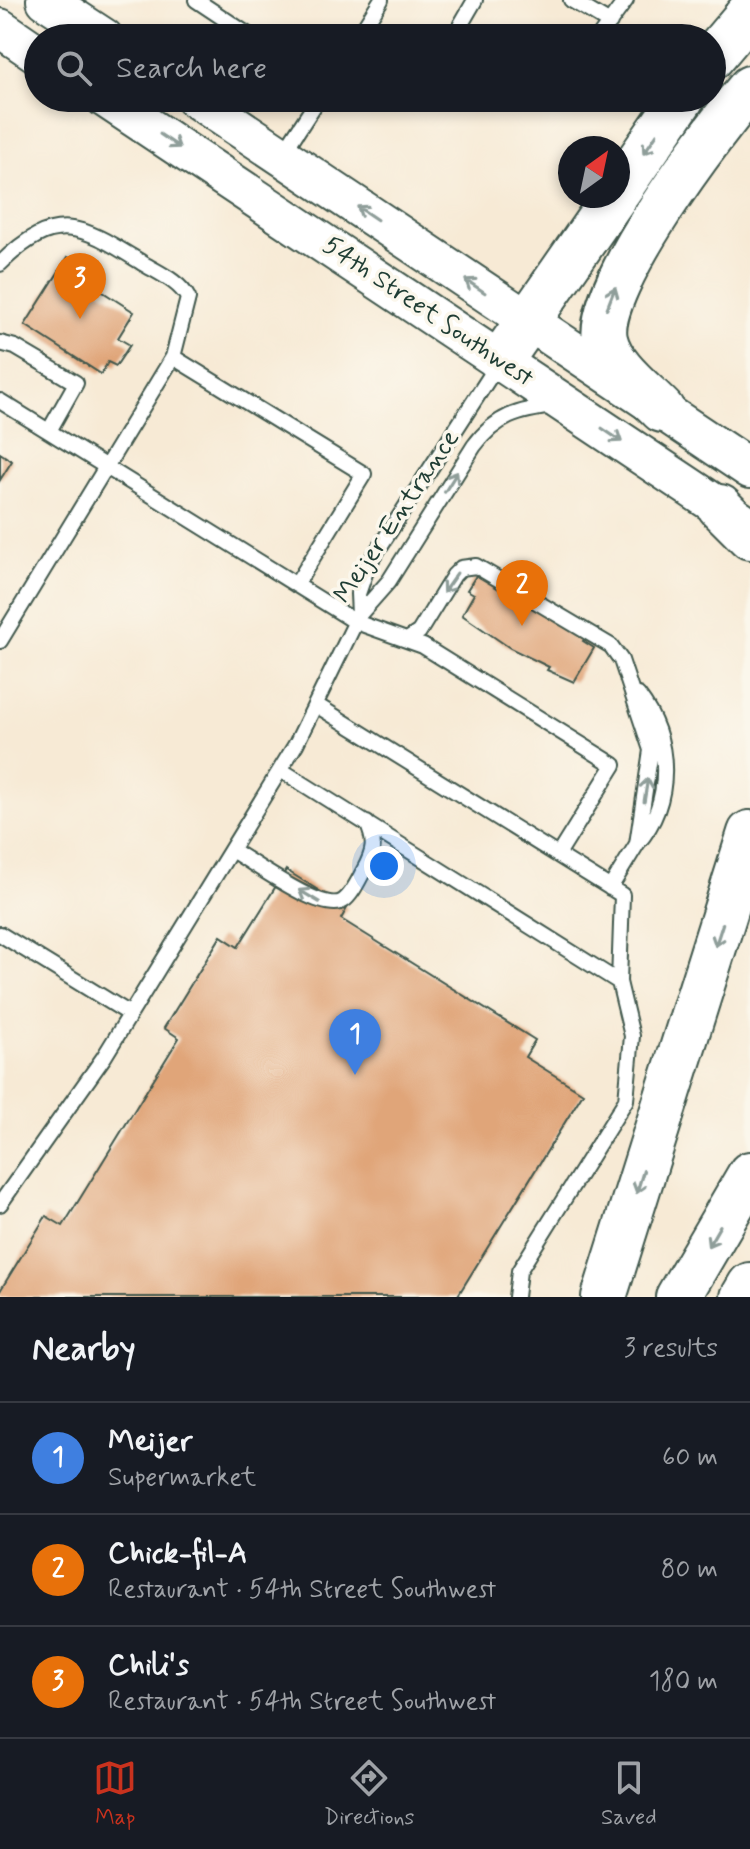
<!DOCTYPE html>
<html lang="en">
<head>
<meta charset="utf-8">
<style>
	body { margin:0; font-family:Mynerve,sans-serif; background:#20242c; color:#f1f3f6 }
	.compass { position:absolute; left:558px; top:136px; width:72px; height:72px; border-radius:50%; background:#171b24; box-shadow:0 4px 12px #0003; rotate:33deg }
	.you { position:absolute; left:384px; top:866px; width:28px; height:28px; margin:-20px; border:6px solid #fff; border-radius:50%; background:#1a73e8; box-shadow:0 0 0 12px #1a73e833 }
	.badge { display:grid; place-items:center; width:52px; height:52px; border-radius:50%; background:#c8321e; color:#fff; font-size:26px; font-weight:700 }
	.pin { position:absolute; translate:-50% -66px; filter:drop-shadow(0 2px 4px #0008) }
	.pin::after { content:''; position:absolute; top:42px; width:28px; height:24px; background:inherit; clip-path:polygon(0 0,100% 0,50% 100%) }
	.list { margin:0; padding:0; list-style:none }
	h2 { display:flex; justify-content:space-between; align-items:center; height:104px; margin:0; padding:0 32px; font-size:34px }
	h2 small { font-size:26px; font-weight:400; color:#9ea1a6 }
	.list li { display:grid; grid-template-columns:52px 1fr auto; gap:24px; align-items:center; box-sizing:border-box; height:112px; padding:0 32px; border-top:2px solid #363941 }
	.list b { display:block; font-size:30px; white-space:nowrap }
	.list p { margin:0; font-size:26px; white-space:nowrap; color:#9ea1a6 }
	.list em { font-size:26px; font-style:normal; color:#9ea1a6 }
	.icon { flex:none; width:44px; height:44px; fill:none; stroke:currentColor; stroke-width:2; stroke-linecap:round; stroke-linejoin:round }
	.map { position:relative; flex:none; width:750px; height:1297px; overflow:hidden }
	.search { position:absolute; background:#171b24; box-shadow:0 4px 12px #0003; left:24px; right:24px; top:24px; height:88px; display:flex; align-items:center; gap:20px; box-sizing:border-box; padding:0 28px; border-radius:44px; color:#9ea1a6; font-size:30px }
	.sheet { height:440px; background:#171b24 }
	nav { display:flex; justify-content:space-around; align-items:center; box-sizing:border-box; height:112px; border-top:2px solid #363941; background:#171b24; font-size:22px; color:#9ea1a6 }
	nav a { display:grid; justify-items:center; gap:4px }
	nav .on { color:#c8321e }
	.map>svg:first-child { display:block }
	.building { fill:#e0a579 }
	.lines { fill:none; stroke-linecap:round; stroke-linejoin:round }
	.service-casing { stroke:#3f574c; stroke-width:18 }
	.secondary-casing { stroke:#3f574c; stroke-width:42 }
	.motorway-casing { stroke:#3f574c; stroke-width:48 }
	.service { stroke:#fff; stroke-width:14 }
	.secondary { stroke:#fff; stroke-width:38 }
	.motorway { stroke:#fff; stroke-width:44 }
	.oneway { stroke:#8f9e9a }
	.labels { text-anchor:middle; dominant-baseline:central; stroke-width:7; stroke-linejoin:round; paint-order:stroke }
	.street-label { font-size:26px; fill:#1f3d34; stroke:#fbf7ec }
</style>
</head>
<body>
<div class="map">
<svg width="750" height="1297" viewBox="0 0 750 1297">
	<rect width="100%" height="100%" fill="#fbf7ec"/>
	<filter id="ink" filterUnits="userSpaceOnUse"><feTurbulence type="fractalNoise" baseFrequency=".0125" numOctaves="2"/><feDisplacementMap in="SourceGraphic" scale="16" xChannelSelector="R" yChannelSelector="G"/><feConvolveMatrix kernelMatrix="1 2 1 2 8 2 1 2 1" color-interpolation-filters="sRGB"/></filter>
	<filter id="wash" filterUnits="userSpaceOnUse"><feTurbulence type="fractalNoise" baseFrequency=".006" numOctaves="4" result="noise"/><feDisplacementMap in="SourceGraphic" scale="32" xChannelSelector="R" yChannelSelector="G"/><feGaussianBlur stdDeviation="1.8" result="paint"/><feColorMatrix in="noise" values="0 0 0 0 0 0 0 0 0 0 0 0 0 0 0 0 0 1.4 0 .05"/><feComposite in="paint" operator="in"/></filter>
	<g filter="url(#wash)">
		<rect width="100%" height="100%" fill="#f7ead5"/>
		<g id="blocks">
			<path class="building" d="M 68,257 L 98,276 L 92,285 L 134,312 L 118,338 L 130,345 L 116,366 L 108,362 L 101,374 L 25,325 Z
				M 0,453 L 12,461 L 0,480 Z
				M 477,574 L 585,638 L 583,641 L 594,648 L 574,682 L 547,670 L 549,667 L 510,648 L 462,615 L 474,594 L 467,590 Z
				M 286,870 L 347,908 L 341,919 L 535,1040 L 525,1057 L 583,1093 L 457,1297 L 0,1297 L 0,1291 L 46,1216 L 63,1226 L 179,1038 L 164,1028 L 221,936 L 238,947 Z"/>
		</g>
	</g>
	<g filter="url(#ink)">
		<use href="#blocks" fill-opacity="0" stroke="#3f574c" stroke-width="2"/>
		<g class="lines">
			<g class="service-casing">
				<path id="service" d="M 196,0 L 253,38
					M 571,0 L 610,23
					M 357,38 L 381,0
					M 453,38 L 475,0
					M 598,38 L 626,0
					M 282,155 L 319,98
					M 0,264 C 58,206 85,228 144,264 C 159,273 180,282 188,298 L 173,357 L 0,641
					M 0,343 L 15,347 L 76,383 L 49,431
					M 173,357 L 364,474 L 296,585
					M 0,401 L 356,622 L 423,646 L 614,765 L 558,855
					M 359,615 L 358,594 L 368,565 L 498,364
					M 407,640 L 419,632 L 454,575 L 461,568 L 476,566 L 611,646 L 621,660 L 651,750 L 637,844 L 610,888
					M 318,706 L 622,895 L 619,982 L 632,1036 L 626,1100 L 519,1271 L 516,1297
					M 281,770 L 619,982
					M 637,844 C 674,801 672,739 638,695
					M 233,851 C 254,863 323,914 343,901 C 352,895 359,879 364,870 C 374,852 376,842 367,823
					M 0,934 L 130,1014
					M 0,1204 L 104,1057 L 296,744 L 359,615 L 389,581 L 474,446 C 496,416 519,410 555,406"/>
			</g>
			<g class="secondary-casing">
				<path id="secondary" d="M 46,0 L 104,38
					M 0,28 L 38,54
					M 105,98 L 745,524
					M 195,98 L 750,469"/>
			</g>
			<g class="motorway-casing">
				<path id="motorway" d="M 712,57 L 750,12
					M 618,191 L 682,98
					M 501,360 L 615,196
					M 662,410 C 643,390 611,367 605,339 C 594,287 714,130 750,88
					M 720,507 L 750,537
					M 604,1297 L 750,833
					M 678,1297 L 750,1174
					M 743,1297 L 750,1285"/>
			</g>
			<use href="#service" class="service"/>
			<use href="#secondary" class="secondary"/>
			<use href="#motorway" class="motorway"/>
		</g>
		<defs><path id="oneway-shaft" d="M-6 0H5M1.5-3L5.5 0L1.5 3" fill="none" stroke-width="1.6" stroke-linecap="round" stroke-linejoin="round" transform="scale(2)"/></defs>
		<g class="oneway">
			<use href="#oneway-shaft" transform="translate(170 141) rotate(34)"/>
			<use href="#oneway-shaft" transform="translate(650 144) rotate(124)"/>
			<use href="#oneway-shaft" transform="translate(367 213) rotate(-146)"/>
			<use href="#oneway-shaft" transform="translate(475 286) rotate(-146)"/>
			<use href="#oneway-shaft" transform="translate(611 298) rotate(-69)"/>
			<use href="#oneway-shaft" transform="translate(612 435) rotate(34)"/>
			<use href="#oneway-shaft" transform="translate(451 482) rotate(-58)"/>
			<use href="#oneway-shaft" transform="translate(450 583) rotate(125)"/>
			<use href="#oneway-shaft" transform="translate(646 790) rotate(-81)"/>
			<use href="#oneway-shaft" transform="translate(309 896) rotate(-149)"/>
			<use href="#oneway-shaft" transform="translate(719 935) rotate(108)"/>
			<use href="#oneway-shaft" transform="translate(640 1182) rotate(107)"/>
			<use href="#oneway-shaft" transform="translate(714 1236) rotate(120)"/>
		</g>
	</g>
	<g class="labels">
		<g class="street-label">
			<text transform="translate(428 312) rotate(34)">54th Street Southwest</text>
			<text transform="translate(397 517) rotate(-56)">Meijer Entrance</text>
		</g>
	</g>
</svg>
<svg class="compass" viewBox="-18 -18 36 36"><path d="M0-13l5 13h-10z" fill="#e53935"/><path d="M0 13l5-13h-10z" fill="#9ea1a6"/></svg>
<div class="you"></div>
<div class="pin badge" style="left:355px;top:1075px;background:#3f7fe0">1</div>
<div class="pin badge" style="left:522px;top:626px;background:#e8710a">2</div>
<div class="pin badge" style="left:80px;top:319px;background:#e8710a">3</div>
<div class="search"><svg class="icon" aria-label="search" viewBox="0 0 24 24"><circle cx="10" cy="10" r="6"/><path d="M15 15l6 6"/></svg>Search here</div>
</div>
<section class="sheet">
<h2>Nearby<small>3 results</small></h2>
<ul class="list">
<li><span class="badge" style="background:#3f7fe0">1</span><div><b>Meijer</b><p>Supermarket</p></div><em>60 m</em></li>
<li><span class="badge" style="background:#e8710a">2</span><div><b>Chick-fil-A</b><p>Restaurant · 54th Street Southwest</p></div><em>80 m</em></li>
<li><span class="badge" style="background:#e8710a">3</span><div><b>Chili's</b><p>Restaurant · 54th Street Southwest</p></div><em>180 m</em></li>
</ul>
</section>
<nav>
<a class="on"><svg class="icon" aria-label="map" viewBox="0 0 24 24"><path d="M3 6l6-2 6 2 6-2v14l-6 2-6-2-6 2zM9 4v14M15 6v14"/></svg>Map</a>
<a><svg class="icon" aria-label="directions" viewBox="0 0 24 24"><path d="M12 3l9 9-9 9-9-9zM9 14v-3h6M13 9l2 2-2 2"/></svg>Directions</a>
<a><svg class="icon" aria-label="saved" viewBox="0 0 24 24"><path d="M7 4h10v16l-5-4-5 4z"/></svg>Saved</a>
</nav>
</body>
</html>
